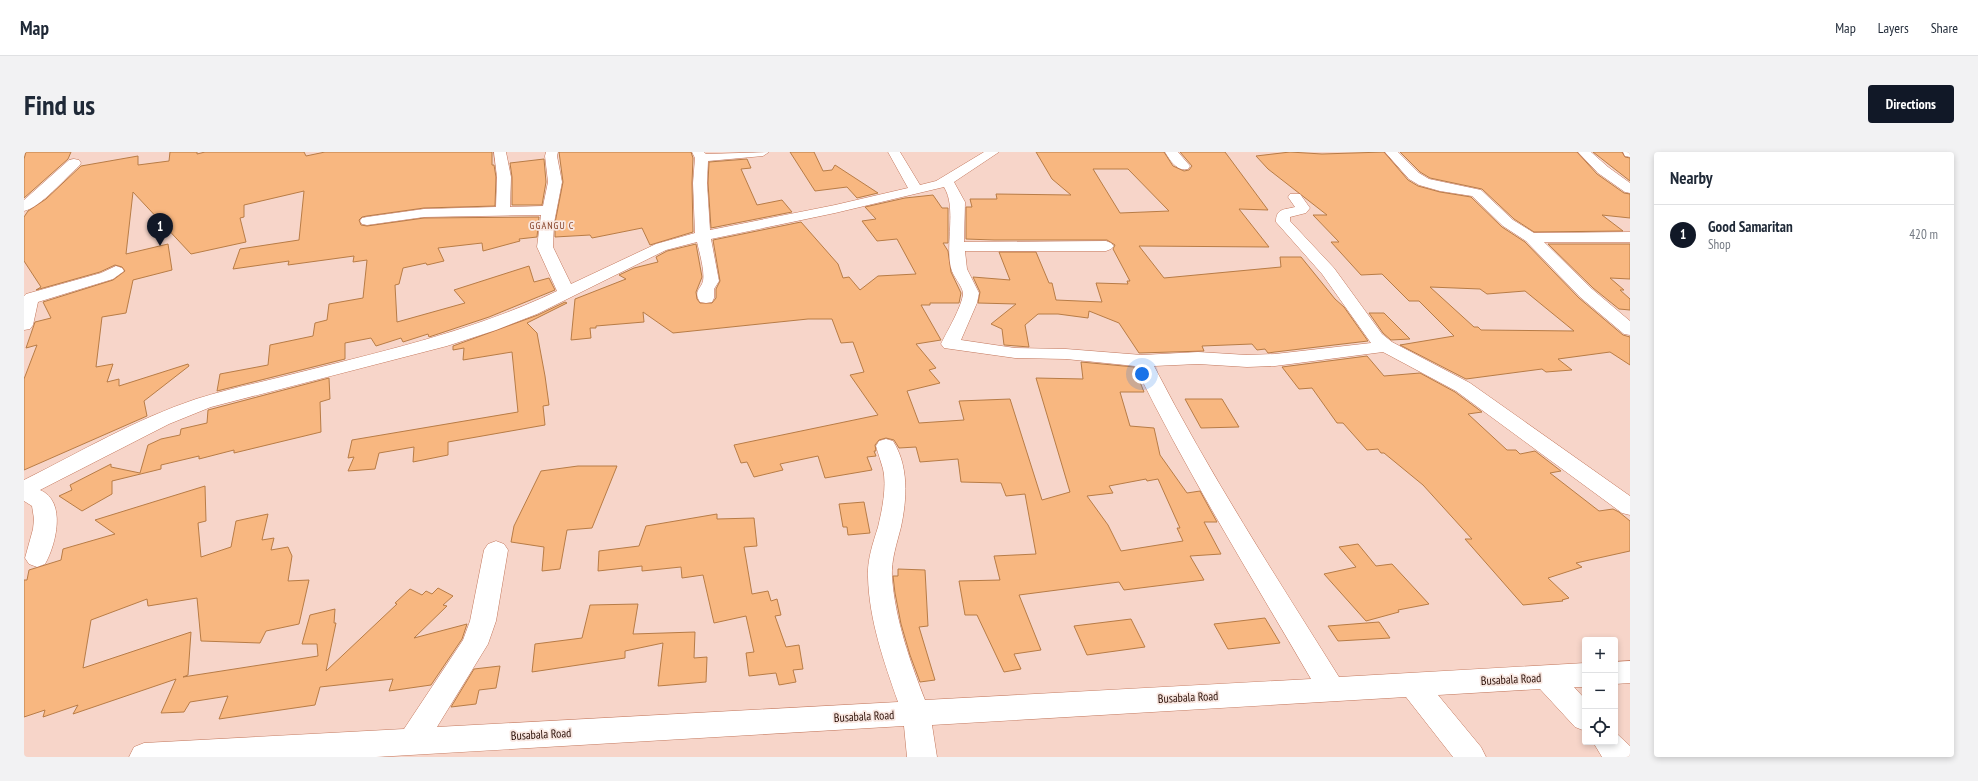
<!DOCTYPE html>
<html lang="en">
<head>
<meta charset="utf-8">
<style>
	body { margin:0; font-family:"PT Sans Narrow",sans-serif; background:#f2f2f3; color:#1f2937 }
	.controls { position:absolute; right:12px; bottom:12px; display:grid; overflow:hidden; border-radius:4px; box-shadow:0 2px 6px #0003 }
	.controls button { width:36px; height:36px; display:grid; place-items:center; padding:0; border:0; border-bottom:1px solid #e0e1e3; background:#fff; color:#1f2937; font:20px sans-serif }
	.you { position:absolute; left:1118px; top:222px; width:14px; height:14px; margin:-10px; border:3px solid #fff; border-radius:50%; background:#1a73e8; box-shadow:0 0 0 6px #1a73e833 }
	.badge { display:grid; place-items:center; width:26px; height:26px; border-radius:50%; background:#111827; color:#fff; font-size:13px; font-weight:700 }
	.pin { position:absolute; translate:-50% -33px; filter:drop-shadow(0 1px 2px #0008) }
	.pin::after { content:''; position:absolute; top:21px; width:14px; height:12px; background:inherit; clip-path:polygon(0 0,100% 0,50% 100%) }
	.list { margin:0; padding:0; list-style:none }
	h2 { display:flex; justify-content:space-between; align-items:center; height:52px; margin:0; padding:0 16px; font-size:17px }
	h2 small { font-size:13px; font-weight:400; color:#747a83 }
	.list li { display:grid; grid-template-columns:26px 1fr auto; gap:12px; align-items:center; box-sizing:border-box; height:60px; padding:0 16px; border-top:1px solid #e0e1e3 }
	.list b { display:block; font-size:15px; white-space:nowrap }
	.list p { margin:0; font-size:13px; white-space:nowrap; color:#747a83 }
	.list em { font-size:13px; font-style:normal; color:#747a83 }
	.icon { flex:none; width:22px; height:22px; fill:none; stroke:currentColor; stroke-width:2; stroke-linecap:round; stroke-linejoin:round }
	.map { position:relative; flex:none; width:1606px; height:605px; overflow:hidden; border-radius:4px }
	header { display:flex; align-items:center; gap:24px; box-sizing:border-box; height:56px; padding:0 20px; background:#fff; border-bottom:1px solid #e0e1e3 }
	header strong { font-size:19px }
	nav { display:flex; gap:22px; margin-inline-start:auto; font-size:14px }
	.intro { display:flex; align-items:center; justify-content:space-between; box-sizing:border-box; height:96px; padding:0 24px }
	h1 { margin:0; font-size:28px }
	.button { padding:10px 18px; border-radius:4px; background:#111827; color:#fff; font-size:14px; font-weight:700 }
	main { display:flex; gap:24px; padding:0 24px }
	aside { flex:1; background:#fff; border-radius:4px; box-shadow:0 2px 6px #0003 }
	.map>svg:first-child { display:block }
	.building { fill:#f8b780; stroke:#b87c46; fill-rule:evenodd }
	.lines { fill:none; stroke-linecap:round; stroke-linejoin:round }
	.minor-casing { stroke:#c2765b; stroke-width:1 }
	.minor { fill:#fff; fill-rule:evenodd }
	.labels { text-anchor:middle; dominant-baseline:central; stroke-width:3.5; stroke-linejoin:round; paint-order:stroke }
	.far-quarter-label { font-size:10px; letter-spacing:1px; fill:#813c22; stroke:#f8e7e1 }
	.near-street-label { font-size:12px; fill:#280c03; stroke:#f8e7e1 }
</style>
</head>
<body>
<header>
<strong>Map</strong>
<nav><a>Map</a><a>Layers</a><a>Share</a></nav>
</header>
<div class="intro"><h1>Find us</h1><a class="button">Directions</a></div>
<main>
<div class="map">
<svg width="1606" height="605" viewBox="0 0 1606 605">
	<rect width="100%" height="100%" fill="#f7d5c9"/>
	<path class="building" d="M 2,0 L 47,0 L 44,7 L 0,46 L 0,7 Z
		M 146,0 L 173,0 L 173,2 L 181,0 L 280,0 L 282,4 L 301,0 L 468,0 L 468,13 L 470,13 L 472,25 L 471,54 L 400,56 L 343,64 L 338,65 L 335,68 L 337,73 L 343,74 L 400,66 L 515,65 L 513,85 L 495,87 L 496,89 L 459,99 L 458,91 L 414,96 L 420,109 L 403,113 L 402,111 L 379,116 L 375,132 L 371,133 L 373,170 L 441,151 L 430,138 L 505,114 L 510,130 L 525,126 L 531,138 L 465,165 L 405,185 L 404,182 L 379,190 L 377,186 L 352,194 L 347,186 L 321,191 L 321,207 L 193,239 L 196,222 L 244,213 L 246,193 L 289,184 L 291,171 L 303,168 L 305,152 L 339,146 L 343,108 L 329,110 L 330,104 L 264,113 L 265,109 L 209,117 L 216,97 L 275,88 L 280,39 L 220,53 L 220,65 L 216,66 L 222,90 L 167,102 L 109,40 L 102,102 L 144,92 L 148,118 L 109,128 L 102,161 L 78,165 L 72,215 L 89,212 L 83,230 L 95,227 L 95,234 L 164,212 L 165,214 L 120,249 L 123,264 L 0,318 L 0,227 L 13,193 L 2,196 L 11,170 L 27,166 L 19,150 L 89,128 L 101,119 L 98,115 L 91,113 L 76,120 L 12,138 L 17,135 L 0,109 L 0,65 L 4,59 L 22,47 L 57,14 L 114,4 L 114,13 L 145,9 Z
		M 535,0 L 667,0 L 669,6 L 668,31 L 669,80 L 626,93 L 618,76 L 568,86 L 566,83 L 531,85 L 531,71 L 539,30 Z
		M 766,0 L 790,0 L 799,19 L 808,18 L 811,13 L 854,41 L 833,46 L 823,35 L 791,39 Z
		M 1012,0 L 1140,0 L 1149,14 L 1160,19 L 1165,18 L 1168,14 L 1156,0 L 1201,0 L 1244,58 L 1215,57 L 1245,95 L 1115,94 L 1140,126 L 1257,115 L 1256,105 L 1277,105 L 1311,147 L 1320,155 L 1344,189 L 1251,200 L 1244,201 L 1241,197 L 1233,198 L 1228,192 L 1178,194 L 1180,199 L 1115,201 L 1095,171 L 1065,159 L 1064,166 L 1034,162 L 1014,162 L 1001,173 L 1005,195 L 980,193 L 978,177 L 967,172 L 992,152 L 954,151 L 956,140 L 949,125 L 986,128 L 975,100 L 1012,100 L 1025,131 L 1028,131 L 1032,148 L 1078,150 L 1072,131 L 1104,132 L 1103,129 L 1106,129 L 1089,97 L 1091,93 L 1083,88 L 970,88 L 942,87 L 942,55 L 948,55 L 946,47 L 973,47 L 972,42 L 1047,43 L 1028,27 ZM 1069,17 L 1104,17 L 1145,59 L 1096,61 Z
		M 1266,0 L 1298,2 L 1360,0 L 1384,28 L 1394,34 L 1416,40 L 1447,45 L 1478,75 L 1501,90 L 1555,146 L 1599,183 L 1606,185 L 1606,213 L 1586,200 L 1534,207 L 1548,218 L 1522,220 L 1518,217 L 1442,227 L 1376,193 L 1430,184 L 1395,149 L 1385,149 L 1358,122 L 1337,123 L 1307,90 L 1315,90 L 1289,63 L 1303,63 L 1244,17 L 1232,4 ZM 1406,135 L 1456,137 L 1463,142 L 1501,139 L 1550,179 L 1457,178 L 1454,175 L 1450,175 Z
		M 1376,0 L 1553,0 L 1573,22 L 1600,41 L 1606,42 L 1606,66 L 1578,63 L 1599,79 L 1510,80 L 1490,67 L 1458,37 L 1406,26 L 1396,20 Z
		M 1569,0 L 1598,0 L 1601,5 L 1606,6 L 1606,29 Z
		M 520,7 L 522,30 L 518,53 L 488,53 L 488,25 L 486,11 Z
		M 723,7 L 727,16 L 717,17 L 733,53 L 758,48 L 768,60 L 687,76 L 684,31 L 685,10 Z
		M 909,43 L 918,56 L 924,56 L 924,91 L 919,91 L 924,99 L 927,120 L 937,141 L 935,151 L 906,151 L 906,153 L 897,153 L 917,188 L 892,192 L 912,216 L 905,218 L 916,231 L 883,239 L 895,271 L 940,268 L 935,249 L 986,247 L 1018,348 L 1046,340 L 1012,226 L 1059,227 L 1057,210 L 1110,215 L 1120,240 L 1096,240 L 1106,274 L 1130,276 L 1136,303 L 1163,341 L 1176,339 L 1193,370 L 1180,370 L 1197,402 L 1166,404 L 1180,428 L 1100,438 L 1095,430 L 995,443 L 1017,498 L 990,502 L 997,517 L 980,520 L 953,463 L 941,463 L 935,429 L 976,428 L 970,404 L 1012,402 L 1001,342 L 982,344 L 977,331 L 937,330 L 934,307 L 896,310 L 892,295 L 875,296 L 870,288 L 862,286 L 855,288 L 851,293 L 852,299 L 850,299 L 852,304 L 843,305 L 848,318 L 801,326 L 794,304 L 756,312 L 759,318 L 730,325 L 723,310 L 717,311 L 710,293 L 854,263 L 826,223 L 840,220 L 829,190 L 817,191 L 808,167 L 784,167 L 649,181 L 619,160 L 620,170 L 572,174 L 572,176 L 566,176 L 567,186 L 547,188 L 551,147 L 602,127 L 595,123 L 610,116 L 634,110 L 632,105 L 643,99 L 672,92 L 678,125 L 672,140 L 673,147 L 676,151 L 688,151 L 692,146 L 692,137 L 696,129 L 689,88 L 777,70 L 814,112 L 819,126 L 825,125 L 836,138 L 854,124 L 892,122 L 873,87 L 853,89 L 838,69 L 852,67 L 841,55 L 881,46 ZM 1122,327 L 1123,329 L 1134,327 L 1156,376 L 1153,376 L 1159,389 L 1097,399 L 1084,373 L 1063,344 L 1089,341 L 1085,334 Z
		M 1524,92 L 1606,92 L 1606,127 L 1586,126 L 1600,138 L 1596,138 L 1606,147 L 1606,158 L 1595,157 L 1569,136 Z
		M 541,150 L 543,151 L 503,171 L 513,181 L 521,224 L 525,253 L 519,254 L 521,273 L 424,290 L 424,303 L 389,310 L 390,295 L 355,301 L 351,317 L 324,319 L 330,305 L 324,306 L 328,288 L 494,260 L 488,200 L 439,208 L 440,196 L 429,198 L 429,194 L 514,163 Z
		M 1345,161 L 1360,161 L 1386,187 L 1367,188 L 1359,181 Z
		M 1343,204 L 1360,224 L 1396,221 L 1431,240 L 1458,260 L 1444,262 L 1483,298 L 1492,298 L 1496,302 L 1511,299 L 1537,319 L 1526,321 L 1575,359 L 1589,357 L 1595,360 L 1606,369 L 1606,399 L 1552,411 L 1558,415 L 1524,426 L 1545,446 L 1538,448 L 1539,449 L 1499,453 L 1441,387 L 1448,387 L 1399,333 L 1360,301 L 1357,301 L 1354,297 L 1343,298 L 1319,271 L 1313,271 L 1288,236 L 1275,237 L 1258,215 Z
		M 305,226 L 306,247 L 296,250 L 297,280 L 210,301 L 210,298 L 175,307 L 175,304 L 137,313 L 137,317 L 88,329 L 88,342 L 58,359 L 35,344 L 48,338 L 46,333 L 87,312 L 87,315 L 116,321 L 124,293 L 137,287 L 156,283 L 157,277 L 183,271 L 184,258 Z
		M 1161,247 L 1198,247 L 1215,275 L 1177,276 Z
		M 554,314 L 593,314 L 568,376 L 543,378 L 536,417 L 518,419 L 520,395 L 487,390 L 490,374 L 517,319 Z
		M 181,334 L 182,369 L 174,371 L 177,405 L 207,395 L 212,369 L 244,362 L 238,388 L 250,386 L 247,398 L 264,395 L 268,404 L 264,429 L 285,428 L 275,472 L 242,479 L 236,491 L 177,489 L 173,446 L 124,454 L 123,447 L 67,468 L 59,516 L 167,480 L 164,523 L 159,525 L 294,504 L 293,492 L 278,492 L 286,463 L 311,457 L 310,471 L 312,471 L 302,519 L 373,452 L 371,451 L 386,437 L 398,443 L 402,439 L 408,442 L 414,436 L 429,444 L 419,453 L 423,454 L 390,486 L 443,472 L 438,487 L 407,533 L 365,539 L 369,527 L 296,535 L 291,553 L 195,567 L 204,544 L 166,550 L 160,560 L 137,561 L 152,527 L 49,562 L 54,553 L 19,565 L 21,558 L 0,565 L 0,428 L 3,428 L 5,418 L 37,408 L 39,397 L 91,382 L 71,368 Z
		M 840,350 L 846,381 L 824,383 L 823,375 L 819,375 L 815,352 Z
		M 693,362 L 693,367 L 730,366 L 733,394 L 720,395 L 728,442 L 744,439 L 747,449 L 753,447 L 757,463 L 751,464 L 762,495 L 775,493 L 779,517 L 769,518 L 772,530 L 755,533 L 752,521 L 725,524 L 722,501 L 730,500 L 722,464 L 690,471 L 679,423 L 658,426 L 657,415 L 618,419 L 618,414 L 574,419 L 575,399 L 615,394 L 622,374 Z
		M 1334,392 L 1352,414 L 1368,412 L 1405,452 L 1374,458 L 1375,460 L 1342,469 L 1300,422 L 1332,415 L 1315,395 Z
		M 874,417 L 901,418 L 904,474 L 895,475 L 911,528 L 896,530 L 886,503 L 877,472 L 871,441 L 869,424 L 874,424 Z
		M 614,452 L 609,482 L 671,480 L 670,506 L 683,505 L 682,530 L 634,534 L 639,491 L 601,499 L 601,506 L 508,520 L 511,492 L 558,486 L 566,453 Z
		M 1241,466 L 1256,491 L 1204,497 L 1190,472 Z
		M 1107,467 L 1121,495 L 1063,503 L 1050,474 Z
		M 1355,470 L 1366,486 L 1314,489 L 1304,474 Z
		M 476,514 L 472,536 L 455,538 L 452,552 L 427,555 L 450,517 Z"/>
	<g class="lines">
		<g class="minor-casing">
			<path id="minor" d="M 470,0 L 482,0 L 487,25 L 486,55 L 519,54 L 524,30 L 521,4 L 522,0 L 534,0 L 533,4 L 538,30 L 530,71 L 529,95 L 547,132 L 632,92 L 671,81 L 669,31 L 671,6 L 668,0 L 680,0 L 682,2 L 745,0 L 739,4 L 684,9 L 683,31 L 686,78 L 811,53 L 884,36 L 864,0 L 876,0 L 896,33 L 912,29 L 960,0 L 975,0 L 930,30 L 941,50 L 940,90 L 1082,89 L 1087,91 L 1090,94 L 1087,97 L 1082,99 L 941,99 L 943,117 L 955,141 L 953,151 L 937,188 L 991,196 L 1042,197 L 1118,203 L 1174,200 L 1223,203 L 1251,202 L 1347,191 L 1298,122 L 1252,70 C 1252,56 1260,58 1271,55 L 1264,45 L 1266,42 L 1276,42 L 1286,56 L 1282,61 L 1266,65 L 1266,69 L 1310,116 L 1358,182 L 1368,190 L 1446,231 L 1606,344 L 1606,363 L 1598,361 L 1432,239 L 1359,200 L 1251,214 L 1223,215 L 1174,212 L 1130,214 C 1185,321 1251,423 1315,525 L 1561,511 L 1561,535 L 1550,535 L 1561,547 L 1561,579 L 1551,575 L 1516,537 L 1414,543 L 1457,595 L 1462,605 L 1429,605 L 1382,545 L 908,573 L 913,605 L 883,605 L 880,574 L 352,605 L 105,605 L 110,595 L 120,591 L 380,577 L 439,488 L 446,469 L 460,398 L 464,392 L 472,389 L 480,392 L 484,398 L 472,469 L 464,492 L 413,575 L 874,550 C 860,510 845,468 844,425 C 843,408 849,391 854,375 C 858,358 863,335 859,317 C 857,309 854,302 852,294 L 855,289 L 862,287 L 869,289 C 885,314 883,347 877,375 C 873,391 867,408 868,425 C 871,467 886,509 901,548 L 1287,527 C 1227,424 1163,321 1111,214 L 1042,207 L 991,206 L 920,196 L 917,192 C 922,181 939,153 939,141 C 938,133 929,125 927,116 C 921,91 933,56 920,35 L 811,61 L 687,87 L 695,129 L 690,137 L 690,146 L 688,150 L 682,151 L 676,150 C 669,139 677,137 679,129 C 681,119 675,99 673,90 L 642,98 L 513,162 L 472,178 L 423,194 L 187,255 L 145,272 L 16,338 C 43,349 32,393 21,412 L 13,415 L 5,412 L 1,406 L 9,377 L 10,367 L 8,354 L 0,349 L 0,328 C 56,300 112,267 172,247 C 200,238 229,232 257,225 C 351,201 445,181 533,139 L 513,95 L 517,63 L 400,65 L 343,73 L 338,72 L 336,69 L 338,66 L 343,65 L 400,57 L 472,55 L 473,25 Z
				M 1141,0 L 1154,0 L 1166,14 L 1164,17 C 1153,20 1146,8 1141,0 Z
				M 1361,0 L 1374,0 L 1395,21 L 1405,27 L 1457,38 L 1489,68 L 1510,81 L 1606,80 L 1606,90 L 1520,90 L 1568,137 L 1606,169 L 1606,183 L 1600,182 L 1556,145 L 1502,89 L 1479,74 L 1448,44 L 1416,39 L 1395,33 L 1385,27 Z
				M 1554,0 L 1567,0 L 1584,15 L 1606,31 L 1606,41 L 1601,40 L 1574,21 Z
				M 1599,0 L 1606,0 L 1606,5 L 1601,4 Z
				M 50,7 L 55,8 L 57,11 L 55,14 C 41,26 17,55 0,59 L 0,48 L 45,8 Z
				M 92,114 L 98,116 L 100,119 L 89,127 L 14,150 L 9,173 L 6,177 L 0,178 L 0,144 L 2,142 L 77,121 Z
				M 1606,509 L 1606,531 L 1591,532 L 1591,510 Z
				M 1591,580 L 1606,594 L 1606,605 L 1578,605 L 1569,590 L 1591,590 Z"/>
		</g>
		<use href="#minor" class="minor"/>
	</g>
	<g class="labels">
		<g class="far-quarter-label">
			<text x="528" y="73">GGANGU C</text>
		</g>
		<g class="near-street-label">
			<text transform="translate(1487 527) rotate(-3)">Busabala Road</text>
			<text transform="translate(1164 545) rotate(-3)">Busabala Road</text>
			<text transform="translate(840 564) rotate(-3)">Busabala Road</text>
			<text transform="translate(517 582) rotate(-3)">Busabala Road</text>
		</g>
	</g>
</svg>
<div class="controls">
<button>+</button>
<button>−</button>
<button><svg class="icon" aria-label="locate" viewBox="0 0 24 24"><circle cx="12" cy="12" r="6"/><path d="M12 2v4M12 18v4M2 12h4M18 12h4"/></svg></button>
</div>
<div class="you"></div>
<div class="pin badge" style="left:136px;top:94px">1</div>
</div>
<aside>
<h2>Nearby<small></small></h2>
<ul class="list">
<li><span class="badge">1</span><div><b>Good Samaritan</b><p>Shop</p></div><em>420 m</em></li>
</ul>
</aside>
</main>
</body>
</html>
